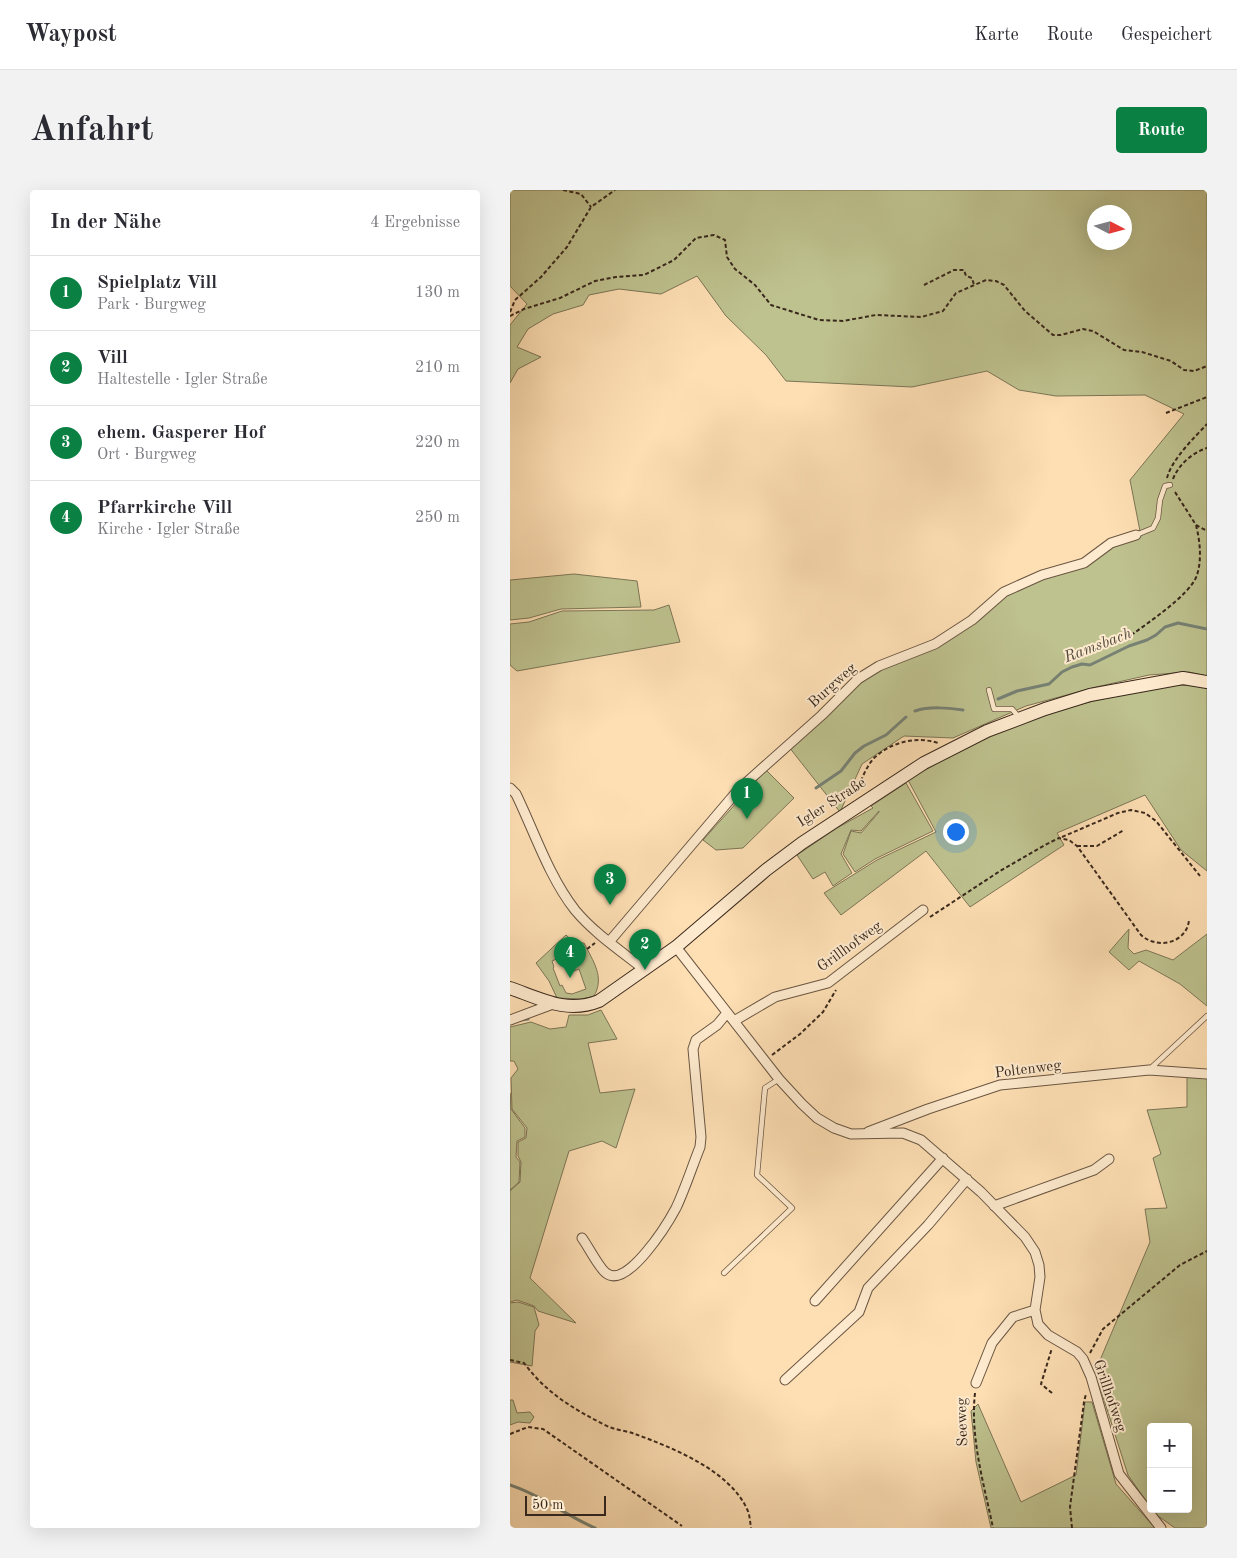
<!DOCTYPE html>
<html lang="de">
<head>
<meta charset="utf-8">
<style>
	body { margin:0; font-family:"Old Standard TT",serif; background:#f2f2f3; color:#2b2b33 }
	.controls { position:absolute; right:15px; bottom:15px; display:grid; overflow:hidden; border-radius:5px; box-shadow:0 5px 20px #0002 }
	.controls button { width:45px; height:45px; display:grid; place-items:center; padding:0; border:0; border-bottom:1px solid #e1e1e2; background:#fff; color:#2b2b33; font:25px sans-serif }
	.compass { position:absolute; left:577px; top:15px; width:45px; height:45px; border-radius:50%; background:#fff; box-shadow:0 5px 20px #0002; rotate:96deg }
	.scale { position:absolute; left:15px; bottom:12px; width:81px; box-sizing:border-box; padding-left:5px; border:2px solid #39281c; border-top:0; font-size:14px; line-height:18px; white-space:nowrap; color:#39281c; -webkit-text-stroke:4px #feeace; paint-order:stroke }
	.you { position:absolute; left:445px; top:641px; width:18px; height:18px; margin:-12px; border:4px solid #fff; border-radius:50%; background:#1a73e8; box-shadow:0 0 0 8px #1a73e833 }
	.badge { display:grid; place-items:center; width:32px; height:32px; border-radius:50%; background:#0b8043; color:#fff; font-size:16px; font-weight:700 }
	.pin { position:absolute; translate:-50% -41px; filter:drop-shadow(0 1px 2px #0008) }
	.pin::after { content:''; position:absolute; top:26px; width:18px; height:15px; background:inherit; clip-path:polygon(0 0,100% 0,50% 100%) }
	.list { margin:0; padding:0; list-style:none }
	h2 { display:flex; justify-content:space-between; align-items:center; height:65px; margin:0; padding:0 20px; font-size:21px }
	h2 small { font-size:16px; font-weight:400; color:#7c7c81 }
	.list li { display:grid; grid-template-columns:32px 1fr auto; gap:15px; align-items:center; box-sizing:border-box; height:75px; padding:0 20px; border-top:1px solid #e1e1e2 }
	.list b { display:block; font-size:19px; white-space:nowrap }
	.list p { margin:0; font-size:16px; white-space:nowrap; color:#7c7c81 }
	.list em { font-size:16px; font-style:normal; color:#7c7c81 }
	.map { position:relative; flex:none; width:697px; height:1338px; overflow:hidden; border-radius:5px }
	header { display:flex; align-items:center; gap:30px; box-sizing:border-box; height:70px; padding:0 25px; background:#fff; border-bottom:1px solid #e1e1e2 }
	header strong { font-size:24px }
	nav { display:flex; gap:28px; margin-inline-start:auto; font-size:18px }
	.intro { display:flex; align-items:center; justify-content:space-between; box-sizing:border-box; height:120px; padding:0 30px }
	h1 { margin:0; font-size:35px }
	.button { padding:12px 22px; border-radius:5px; background:#0b8043; color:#fff; font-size:18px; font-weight:700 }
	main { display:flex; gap:30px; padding:0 30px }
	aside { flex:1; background:#fff; border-radius:5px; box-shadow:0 5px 20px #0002 }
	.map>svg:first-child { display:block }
	.green { fill:#bec28f; stroke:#7c7556; fill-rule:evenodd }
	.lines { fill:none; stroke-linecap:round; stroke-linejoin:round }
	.stream { stroke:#778174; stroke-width:3 }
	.service-casing { stroke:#6a5642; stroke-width:6 }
	.minor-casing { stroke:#6a5642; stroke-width:11 }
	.secondary-casing { stroke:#39281c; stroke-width:14 }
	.path { stroke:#39281c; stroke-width:2; stroke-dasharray:4 2.5; stroke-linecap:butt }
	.service { stroke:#feeace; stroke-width:4.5 }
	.minor { stroke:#feeace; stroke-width:9 }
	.secondary { stroke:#feeace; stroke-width:12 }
	.labels { text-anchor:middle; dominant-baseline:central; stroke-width:4; stroke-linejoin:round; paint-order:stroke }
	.street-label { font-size:15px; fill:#39281c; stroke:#feeace }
	.water-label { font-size:16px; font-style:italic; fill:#534d40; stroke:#feeace }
</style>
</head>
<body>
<header>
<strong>Waypost</strong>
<nav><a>Karte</a><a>Route</a><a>Gespeichert</a></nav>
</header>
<div class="intro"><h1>Anfahrt</h1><a class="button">Route</a></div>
<main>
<aside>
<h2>In der Nähe<small>4 Ergebnisse</small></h2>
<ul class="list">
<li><span class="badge">1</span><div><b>Spielplatz Vill</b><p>Park · Burgweg</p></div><em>130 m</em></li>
<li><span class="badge">2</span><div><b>Vill</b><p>Haltestelle · Igler Straße</p></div><em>210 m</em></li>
<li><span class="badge">3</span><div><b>ehem. Gasperer Hof</b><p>Ort · Burgweg</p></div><em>220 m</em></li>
<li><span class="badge">4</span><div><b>Pfarrkirche Vill</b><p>Kirche · Igler Straße</p></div><em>250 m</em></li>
</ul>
</aside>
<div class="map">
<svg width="697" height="1338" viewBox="0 0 697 1338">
	<rect width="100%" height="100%" fill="#fedfb4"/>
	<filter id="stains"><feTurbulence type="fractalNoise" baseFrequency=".004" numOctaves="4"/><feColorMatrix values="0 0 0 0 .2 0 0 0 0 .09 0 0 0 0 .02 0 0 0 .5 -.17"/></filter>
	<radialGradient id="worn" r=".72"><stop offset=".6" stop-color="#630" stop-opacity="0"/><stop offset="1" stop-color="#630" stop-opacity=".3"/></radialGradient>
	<path class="green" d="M 0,0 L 697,0 L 697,486 L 679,482 L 639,485 L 586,497 L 516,516 L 443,548 L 394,546 L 352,574 L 330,622 L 279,557 L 327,516 L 344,496 L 365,482 L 401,467 L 494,405 L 546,383 L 630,341 L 620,290 L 674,224 L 635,205 L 546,206 L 509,200 L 477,181 L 402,197 L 276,191 L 256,165 L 216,126 L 187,86 L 151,104 L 109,99 L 79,105 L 73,115 L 43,124 L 18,139 L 7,157 L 31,167 L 8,179 L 0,193 L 0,135 L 17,114 L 0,96 ZM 584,22 L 614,22 L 614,52 L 584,52 Z
		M 64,384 L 127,391 L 131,417 L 51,419 L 19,428 L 0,430 L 0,390 Z
		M 159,415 L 170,452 L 7,481 L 0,475 L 0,434 L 19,432 L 52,421 L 144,420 Z
		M 665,495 L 692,496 L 697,498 L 697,681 L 671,660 L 635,605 L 547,643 L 554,655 L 460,717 L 416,661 L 331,725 L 314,703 L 367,670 L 426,642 L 398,590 C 424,575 450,559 478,546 C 537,519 601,506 665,495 Z
		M 256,580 L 284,608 L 233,658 L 206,660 L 193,650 Z
		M 396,593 L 423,641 L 365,669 L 345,682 L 333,664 L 341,641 L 351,643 L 369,622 L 369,621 L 351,641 L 341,640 L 331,664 L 342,683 L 323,696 L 315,682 L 303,689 L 287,665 L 327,638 L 363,618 L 361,616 Z
		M 619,739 L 618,758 L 624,764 L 636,760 L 663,770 L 697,744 L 697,816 L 670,794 L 629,771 L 619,780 L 599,762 Z
		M 56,745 L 65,753 L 74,753 C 83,771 95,787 84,806 L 73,809 L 47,808 L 39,791 L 26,773 ZM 55,765 L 57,769 L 59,769 L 64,781 L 69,779 L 76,799 L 62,804 L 56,803 L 52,795 L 50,796 L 43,778 L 44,777 L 42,771 Z
		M 91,820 L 107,849 L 78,853 L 90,903 L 125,899 L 106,958 L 92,951 L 59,961 L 20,1088 L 66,1133 L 28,1121 L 24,1116 L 7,1110 L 0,1112 L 0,1001 L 10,992 L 11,972 L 8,966 L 8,952 L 16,948 L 17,938 L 2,919 L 1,888 L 8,879 L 4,871 L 0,871 L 0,837 L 21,832 L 40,839 L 56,837 L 59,825 L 78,825 Z
		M 697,882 L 697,1335 L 695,1338 L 665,1338 L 644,1323 L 642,1319 L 678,1319 L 678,1237 L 641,1237 L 641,1318 L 618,1285 L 585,1182 L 640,1052 L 635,1019 L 657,1018 L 643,968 L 651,964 L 637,920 L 677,917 L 677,885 Z
		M 0,903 L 1,919 L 15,938 L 15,947 L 7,951 L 6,967 L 10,972 L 9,992 L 0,1000 Z
		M 8,1112 L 24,1117 L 29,1135 L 25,1141 L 22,1176 L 0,1172 L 0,1113 Z
		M 0,1210 L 3,1210 L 7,1223 L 20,1222 L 24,1227 L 20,1233 L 8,1232 L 0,1235 Z
		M 575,1212 L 582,1212 L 606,1294 L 645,1338 L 481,1338 L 466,1272 L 461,1221 L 468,1214 L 511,1312 L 566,1285 Z"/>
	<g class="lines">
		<path class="stream" d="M 488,509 L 507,501 L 539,494 L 552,482 L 562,477 L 572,474 L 580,475 L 619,456 L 637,450 L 646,445 L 655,437 L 668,433 L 697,439
			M 405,521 C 420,516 438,518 453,520
			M 306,598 L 331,581 L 345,563 L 354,556 L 376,545 L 396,527
			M 10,830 L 18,829
			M 0,1295 C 31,1305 55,1325 85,1338"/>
		<g class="service-casing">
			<path id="service" d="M 626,345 L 643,338 L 648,328 L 650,310 L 655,296 L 660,295
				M 479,500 L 484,519 L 502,519 L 508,526
				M 640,879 L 697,826
				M 214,1083 L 282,1018 L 247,985 L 255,898 L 269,889"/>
		</g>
		<g class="minor-casing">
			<path id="minor" d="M 0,598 L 6,604 C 24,641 39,687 65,720 C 84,743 111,761 135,780
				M 99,752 L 229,599 L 312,525 L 348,489 L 369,476 L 425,454 L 462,430 L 494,402 L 532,385 L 574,373 L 601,353 L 626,345
				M 166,757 L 269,889 L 292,914 L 307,928 L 324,938 L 341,944 L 393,943 L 411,950 L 471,1002 L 515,1047 L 525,1062 L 529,1075 L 530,1087 L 525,1120 L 528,1134 L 538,1145 L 567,1162 L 573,1169 L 581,1187 L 609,1284 L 651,1338
				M 0,830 L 43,814
				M 224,831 L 265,807 L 318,793 L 413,720
				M 358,942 L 418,919 L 490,895 L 639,880 L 697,884
				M 484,1016 L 584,980 L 599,969
				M 72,1048 C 78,1056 89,1078 96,1083 C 117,1100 158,1033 166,1018 C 175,999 182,977 190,957 L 191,947 L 183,859 L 186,850 L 207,835 L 217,823
				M 305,1111 L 433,968
				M 275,1190 L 349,1122 L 358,1098 L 418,1035 L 457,989
				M 466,1193 L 482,1153 L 503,1127 L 525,1120"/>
		</g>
		<g class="secondary-casing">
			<path id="secondary" d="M 0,798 C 31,809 57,824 89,811 L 166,757 L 256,680 L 292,653 L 414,573 L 477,541 L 535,519 L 580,505 L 662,490 L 673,488 L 697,492"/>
		</g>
		<path class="path" d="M 53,0 L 71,4 L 81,17
			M 414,95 L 444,80 L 454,80 L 456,86 L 462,88 L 464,95
			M 0,122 L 5,110 L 31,87 L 57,57 L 81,17 L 105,0
			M 0,126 L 14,119 L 50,108 L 85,91 L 106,87 L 134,85 L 164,70 L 186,48 L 204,45 L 215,50 L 217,67 L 225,79 L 245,95 L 261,115 L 309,130 L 333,131 L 366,125 L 411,127 L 433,121 L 446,103 L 476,90 L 486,91 L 494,95 L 515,121 L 543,145 L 551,145 L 573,139 L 583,141 L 614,160 L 632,162 L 661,171 L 674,180 L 684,181 L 697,176
			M 656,223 L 697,207
			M 657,288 C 662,269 684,248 697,234
			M 663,289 C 669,274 682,263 697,258
			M 665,302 L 686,335 L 697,341
			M 616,449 C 633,436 681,405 687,385 C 692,369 690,351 686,335
			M 346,603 C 351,591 356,576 365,567 C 382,552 406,546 428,553
			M 552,647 L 608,623 L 621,620 L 635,623 L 646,631 L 690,686
			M 567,656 L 587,656 L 614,640
			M 420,727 L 490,681 L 535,655 L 549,648 L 559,650 L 567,656 L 631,745 C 647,760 677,753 679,730
			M 77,759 L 85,753
			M 262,865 L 290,844 L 313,822 L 326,800
			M 580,1163 L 593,1139 L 670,1075 L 697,1061
			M 0,1170 L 14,1173 C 37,1204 65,1220 99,1237 C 107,1240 117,1241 125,1244 C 163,1258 219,1280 237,1319 C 240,1325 240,1332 241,1338
			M 465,1203 C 460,1248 474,1294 483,1338
			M 542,1203 L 531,1194 L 542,1158
			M 0,1244 L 18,1237 L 33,1239 L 172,1336
			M 562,1338 L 560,1317 L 574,1212 L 576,1204"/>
		<use href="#service" class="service"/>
		<use href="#minor" class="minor"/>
		<use href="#secondary" class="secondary"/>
	</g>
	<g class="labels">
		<g class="street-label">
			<text transform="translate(323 496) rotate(-42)">Burgweg</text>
			<text transform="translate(322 613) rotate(-33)">Igler Straße</text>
			<text transform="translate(340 757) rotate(-36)">Grillhofweg</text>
			<text transform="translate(518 880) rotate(-7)">Poltenweg</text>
			<text transform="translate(599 1206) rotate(71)">Grillhofweg</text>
			<text transform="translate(453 1232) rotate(-92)">Seeweg</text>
		</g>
		<g class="water-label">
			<text transform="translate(588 456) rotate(-21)">Ramsbach</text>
		</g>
	</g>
	<rect width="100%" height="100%" filter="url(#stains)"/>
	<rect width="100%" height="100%" fill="url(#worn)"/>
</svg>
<div class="controls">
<button>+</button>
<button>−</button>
</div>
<svg class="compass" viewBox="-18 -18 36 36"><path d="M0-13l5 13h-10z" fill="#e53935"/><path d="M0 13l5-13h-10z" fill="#7c7c81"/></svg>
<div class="scale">50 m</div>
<div class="you"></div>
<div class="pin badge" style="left:237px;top:629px">1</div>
<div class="pin badge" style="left:135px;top:780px">2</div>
<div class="pin badge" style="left:100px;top:715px">3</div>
<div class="pin badge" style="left:60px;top:788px">4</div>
</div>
</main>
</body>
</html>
